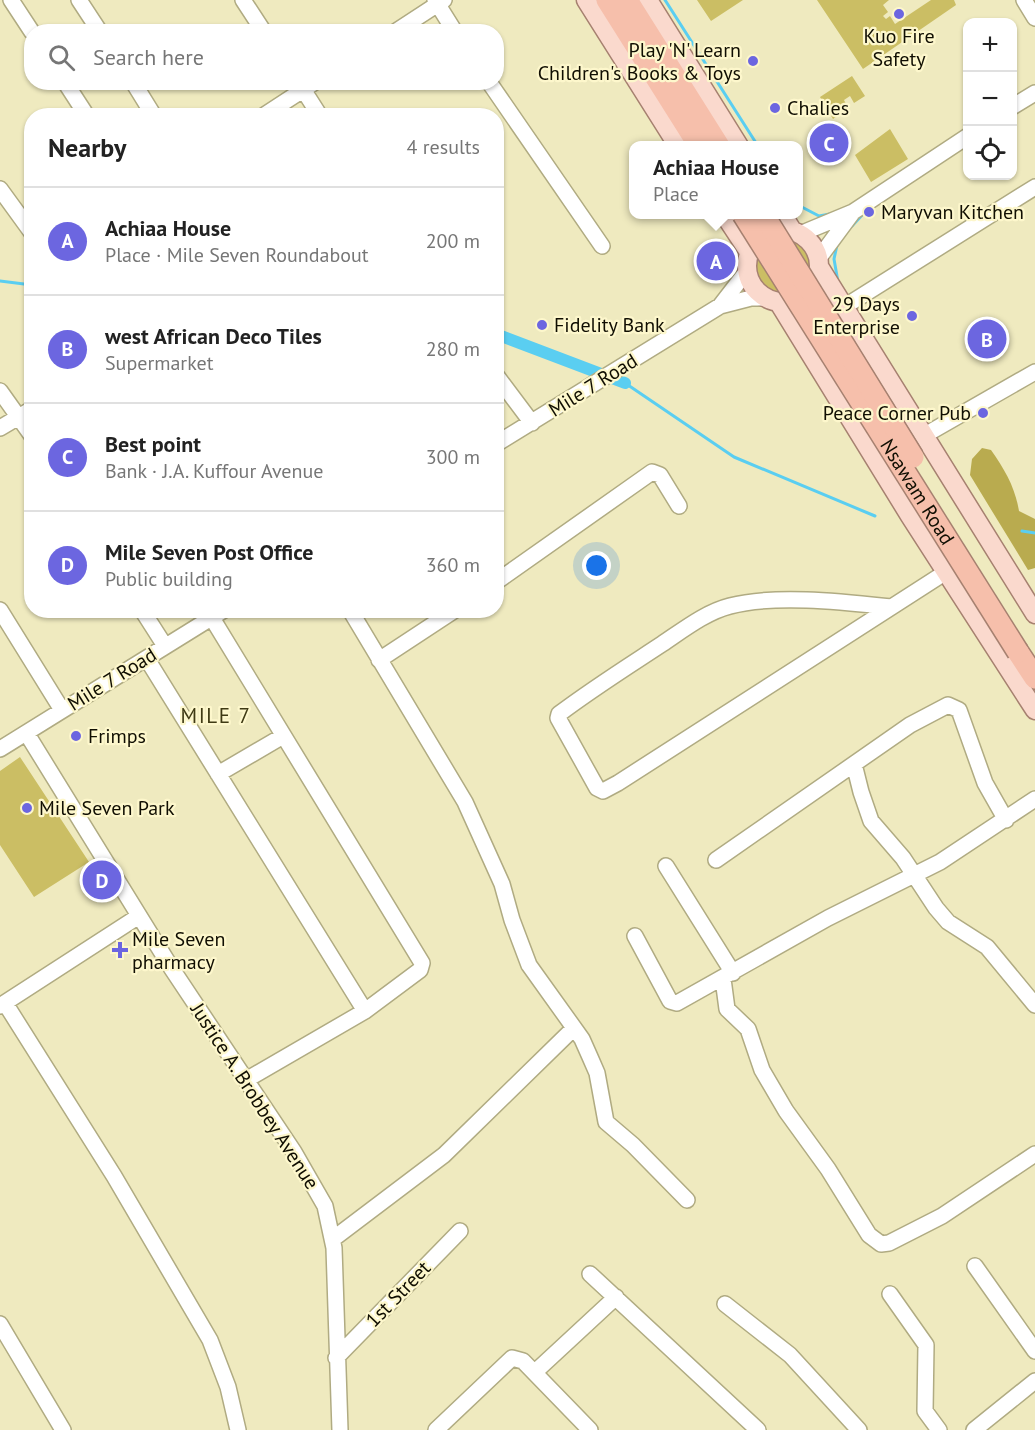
<!DOCTYPE html>
<html lang="en">
<head>
<meta charset="utf-8">
<style>
	body { margin:0; font-family:"PT Sans",sans-serif; background:#f6f6f6; color:#222 }
	.controls { position:absolute; right:18px; top:18px; display:grid; overflow:hidden; border-radius:12px; box-shadow:0 2px 4px #0004 }
	.controls button { width:54px; height:54px; display:grid; place-items:center; padding:0; border:0; border-bottom:2px solid #e0e0e0; background:#fff; color:#222; font:30px sans-serif }
	.you { position:absolute; left:597px; top:566px; width:21px; height:21px; margin:-15px; border:4px solid #fff; border-radius:50%; background:#1a73e8; box-shadow:0 0 0 9px #1a73e833 }
	.badge { display:grid; place-items:center; width:39px; height:39px; border-radius:50%; background:#6c66e0; color:#fff; font-size:20px; font-weight:700 }
	.pin { position:absolute; translate:-50% -50%; border:3px solid #fff; box-shadow:0 2px 6px #0006 }
	.popup { position:absolute; left:629px; top:141px; width:174px; height:78px; box-sizing:border-box; display:grid; place-content:center; border-radius:12px; background:#fff; filter:drop-shadow(0 2px 4px #0005); font-size:20px; white-space:nowrap; color:#767676 }
	.popup b { font-size:22px; color:#222 }
	.popup::after { content:''; position:absolute; left:50%; top:100%; margin-left:-12px; border:12px solid transparent; border-top-color:#fff }
	.list { margin:0; padding:0; list-style:none }
	h2 { display:flex; justify-content:space-between; align-items:center; height:78px; margin:0; padding:0 24px; font-size:26px }
	h2 small { font-size:20px; font-weight:400; color:#767676 }
	.list li { display:grid; grid-template-columns:39px 1fr auto; gap:18px; align-items:center; box-sizing:border-box; height:108px; padding:0 24px; border-top:2px solid #e0e0e0 }
	.list b { display:block; font-size:22px; white-space:nowrap }
	.list p { margin:0; font-size:20px; white-space:nowrap; color:#767676 }
	.list em { font-size:20px; font-style:normal; color:#767676 }
	.icon { flex:none; width:33px; height:33px; fill:none; stroke:currentColor; stroke-width:2; stroke-linecap:round; stroke-linejoin:round }
	.map { position:relative; flex:none; width:1035px; height:1430px; overflow:hidden }
	.search { position:absolute; background:#fff; box-shadow:0 2px 4px #0004; left:24px; top:24px; width:480px; height:66px; display:flex; align-items:center; gap:15px; box-sizing:border-box; padding:0 21px; border-radius:24px; color:#767676; font-size:22px }
	.panel { position:absolute; background:#fff; box-shadow:0 2px 4px #0004; left:24px; top:108px; width:480px; height:510px; border-radius:24px }
	.map>svg:first-child { display:block }
	.green { fill:#cbbe64 }
	.forest { fill:#b9ab4f }
	.lines { fill:none; stroke-linecap:round; stroke-linejoin:round }
	.stream { stroke:#5acef1; stroke-width:3 }
	.canal { stroke:#5acef1; stroke-width:12 }
	.minor-casing { stroke:#b0ab82; stroke-width:18 }
	.major-casing { stroke:#a68170; stroke-width:21 }
	.highway-casing { stroke:#a68170; stroke-width:24 }
	.minor { stroke:#fff; stroke-width:15 }
	.major { stroke:#fad9cd; stroke-width:18 }
	.highway { stroke:#f6bfab; stroke-width:21 }
	.highway-bridge-casing { stroke:#a68170; stroke-width:24; stroke-linecap:butt }
	.highway-bridge { stroke:#f6bfab; stroke-width:21 }
	.poi-dot { fill:#6c66e0; stroke:#fdf7cc; stroke-width:2 }
	.labels { text-anchor:middle; dominant-baseline:central; stroke-width:4.5; stroke-linejoin:round; paint-order:stroke }
	.poi-label { font-size:20px; fill:#100e02; stroke:#fdf7cc; text-anchor:start }
	.street-label { font-size:20px; fill:#100e02; stroke:#fdf7cc }
	.neighbourhood-label { font-size:21px; letter-spacing:1.5px; fill:#3f3a14; stroke:#fdf7cc }
</style>
</head>
<body>
<div class="map">
<svg width="1035" height="1430" viewBox="0 0 1035 1430">
	<rect width="100%" height="100%" fill="#efeabf"/>
	<path class="green" d="M 697,0 L 743,0 L 711,21 Z
		M 817,0 L 889,0 L 883,5 L 888,12 L 883,16 L 886,19 L 890,16 L 895,24 L 931,0 L 954,0 L 956,5 L 863,69 Z
		M 852,76 L 865,96 L 854,103 L 850,96 L 844,100 L 848,108 L 833,119 L 820,97 Z
		M 890,129 L 908,159 L 871,182 L 855,155 Z
		M755 267a28 28 0 1 1 56 0a28 28 0 1 1-56 0Z
		M 20,757 L 89,862 L 34,897 L 0,845 L 0,771 Z"/>
	<path class="forest" d="M 982,448 L 991,450 C 1005,470 1015,487 1019,511 L 1035,519 L 1035,568 L 1028,570 L 970,475 L 972,459 Z"/>
	<g class="lines">
		<path class="stream" d="M 665,0 L 758,146
			M 798,205 L 819,216 L 830,214
			M 852,226 L 864,213
			M 837,245 L 834,259 L 838,282
			M 0,281 L 32,285
			M 625,383 L 734,457 L 875,516
			M 1022,531 L 1035,533"/>
		<path class="canal" d="M 496,334 L 625,383"/>
		<g class="minor-casing">
			<path id="minor" d="M 11,0 L 32,32
				M 79,0 L 100,32
				M 243,0 L 264,32
				M 435,0 L 455,32
				M 1024,0 L 1035,18
				M 395,32 L 444,0
				M 65,82 L 87,116
				M 133,82 L 154,116
				M 489,82 L 602,246
				M 299,83 L 320,116
				M 1012,107 L 1035,93
				M 263,116 L 315,82
				M 0,189 L 32,233
				M 800,234 L 853,212 L 968,136
				M 819,258 L 853,212
				M 720,306 L 747,271
				M 844,307 L 1035,187
				M 496,375 L 532,423
				M 0,391 L 32,436
				M 0,428 L 32,409
				M 925,435 L 1035,372
				M 496,444 L 720,306 L 751,298 L 765,298
				M 496,582 L 652,472 L 660,475 L 679,506
				M 891,607 C 844,602 775,594 730,606 C 706,612 683,630 662,644 C 627,667 592,689 559,714 L 558,718 L 597,788 L 603,791 L 618,783 L 946,572
				M 0,610 L 62,710
				M 142,610 L 165,646
				M 350,610 L 465,802 L 502,884 L 512,920 L 529,965 L 582,1039 L 590,1057 L 597,1073 L 606,1122 L 633,1145 L 687,1200
				M 212,618 L 422,963 L 420,970 L 365,1011 L 246,1080
				M 147,659 L 365,1011
				M 379,660 L 455,610
				M 27,734 L 172,969 L 294,1152 L 325,1206 L 334,1248 L 340,1430
				M 0,749 L 224,610
				M 854,764 L 861,792 L 871,821 L 903,858 L 936,908 L 948,922 L 987,947 L 1035,1005
				M 218,774 L 283,736
				M 716,860 L 910,725 L 948,705 L 959,710 L 985,783 L 1006,820
				M 666,866 L 733,973
				M 635,936 L 670,1001 L 677,1003 L 828,918 L 940,862 L 1035,799
				M 723,979 L 727,1009 L 748,1029 L 762,1070 L 786,1111 L 828,1169 L 869,1235 L 881,1244 L 889,1243 L 942,1216 L 1035,1154
				M 5,1003 L 114,1176 L 210,1340 L 228,1387 L 238,1430
				M 0,1006 L 139,916
				M 333,1239 L 444,1155 L 573,1029
				M 975,1266 L 1035,1351
				M 590,1274 L 758,1430
				M 890,1294 L 926,1345 L 925,1411 L 939,1430
				M 725,1304 L 790,1355 L 859,1430
				M 0,1324 L 63,1430
				M 336,1358 L 460,1231
				M 535,1372 L 616,1297
				M 436,1430 L 512,1358 L 523,1361 L 590,1430
				M 974,1430 L 1035,1381"/>
		</g>
		<g class="major-casing">
			<path id="major" d="M 586,0 L 678,146
				M 648,0 L 739,146
				M 724,214 L 749,252
				M 782,214 L 792,230
				M747 266a36 36 0 1 1 72 0a36 36 0 1 1-72 0Z
				M 820,268 L 1035,614
				M 779,303 L 910,516 L 1035,710"/>
		</g>
		<g class="highway-casing">
			<path id="highway" d="M 607,0 L 699,146
				M 627,0 L 719,146
				M 1018,652 L 1035,678"/>
		</g>
		<use href="#minor" class="minor"/>
		<use href="#major" class="major"/>
		<use href="#highway" class="highway"/>
		<g class="highway-bridge-casing">
			<g id="highway-bridge">
				<path id="s1" d="M 743,214 L 1018,652"/>
				<path d="M 763,214 L 913,457"/>
			</g>
		</g>
		<use href="#highway-bridge" class="highway-bridge"/>
	</g>
	<g class="poi-dot">
		<circle cx="899" cy="14" r="6"/>
		<circle cx="753" cy="61" r="6"/>
		<circle cx="775" cy="108" r="6"/>
		<circle cx="869" cy="212" r="6"/>
		<circle cx="912" cy="316" r="6"/>
		<circle cx="542" cy="325" r="6"/>
		<circle cx="983" cy="413" r="6"/>
		<circle cx="76" cy="736" r="6"/>
		<circle cx="27" cy="808" r="6"/>
		<path d="M117 941h6v6h6v6h-6v6h-6v-6h-6v-6h6z"/>
	</g>
	<g class="labels">
		<g class="poi-label">
			<text x="899" y="36" text-anchor="middle">Kuo Fire<tspan x="899" dy="23">Safety</tspan></text>
			<text x="741" y="50" text-anchor="end">Play 'N' Learn<tspan x="741" dy="23">Children's Books &amp; Toys</tspan></text>
			<text x="787" y="108">Chalies</text>
			<text x="881" y="212">Maryvan Kitchen</text>
			<text x="900" y="304" text-anchor="end">29 Days<tspan x="900" dy="23">Enterprise</tspan></text>
			<text x="554" y="325">Fidelity Bank</text>
			<text x="971" y="413" text-anchor="end">Peace Corner Pub</text>
			<text x="88" y="736">Frimps</text>
			<text x="39" y="808">Mile Seven Park</text>
			<text x="132" y="939">Mile Seven<tspan x="132" dy="23">pharmacy</tspan></text>
		</g>
		<g class="street-label">
			<text transform="translate(593 385) rotate(-32)">Mile 7 Road</text>
			<text stroke="none"><textPath href="#s1" startOffset="328">Nsawam Road</textPath></text>
			<text transform="translate(112 679) rotate(-32)">Mile 7 Road</text>
			<text transform="translate(255 1096) rotate(57)">Justice A. Brobbey Avenue</text>
			<text transform="translate(398 1294) rotate(-46)">1st Street</text>
		</g>
		<g class="neighbourhood-label">
			<text x="216" y="715">MILE 7</text>
		</g>
	</g>
</svg>
<div class="controls">
<button>+</button>
<button>−</button>
<button><svg class="icon" aria-label="locate" viewBox="0 0 24 24"><circle cx="12" cy="12" r="6"/><path d="M12 2v4M12 18v4M2 12h4M18 12h4"/></svg></button>
</div>
<div class="you"></div>
<div class="pin badge" style="left:716px;top:261px">A</div>
<div class="popup"><b>Achiaa House</b>Place</div>
<div class="pin badge" style="left:987px;top:339px">B</div>
<div class="pin badge" style="left:829px;top:143px">C</div>
<div class="pin badge" style="left:102px;top:880px">D</div>
<div class="search"><svg class="icon" aria-label="search" viewBox="0 0 24 24"><circle cx="10" cy="10" r="6"/><path d="M15 15l6 6"/></svg>Search here</div>
<section class="panel">
<h2>Nearby<small>4 results</small></h2>
<ul class="list">
<li><span class="badge">A</span><div><b>Achiaa House</b><p>Place · Mile Seven Roundabout</p></div><em>200 m</em></li>
<li><span class="badge">B</span><div><b>west African Deco Tiles</b><p>Supermarket</p></div><em>280 m</em></li>
<li><span class="badge">C</span><div><b>Best point</b><p>Bank · J.A. Kuffour Avenue</p></div><em>300 m</em></li>
<li><span class="badge">D</span><div><b>Mile Seven Post Office</b><p>Public building</p></div><em>360 m</em></li>
</ul>
</section>
</div>
</body>
</html>
